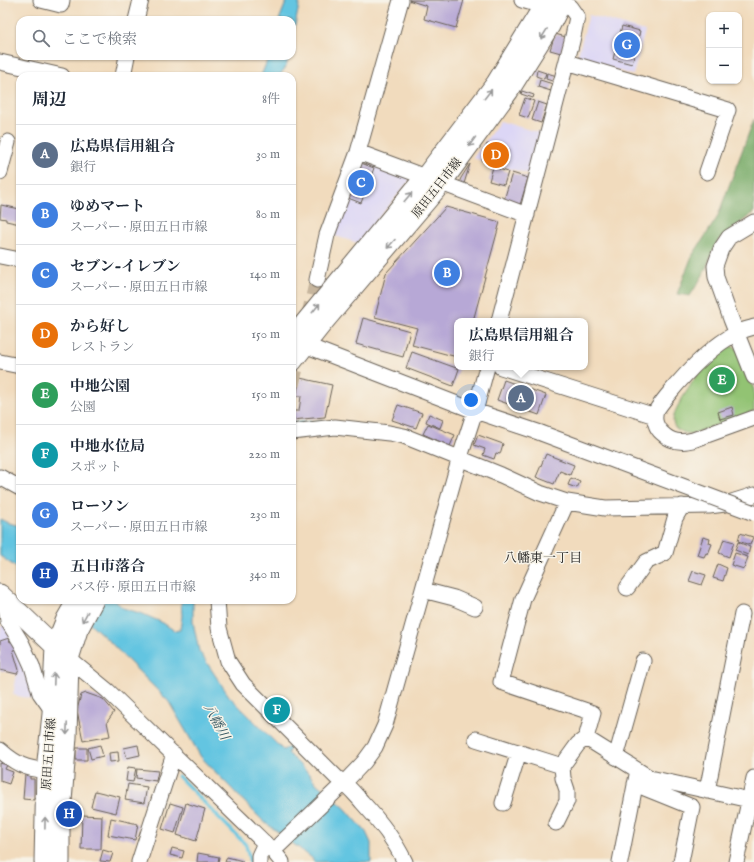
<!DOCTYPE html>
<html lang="ja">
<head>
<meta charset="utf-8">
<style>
	body { margin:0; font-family:"IM FELL English","Noto Serif JP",serif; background:#f2f2f3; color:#1f2937 }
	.controls { position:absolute; right:12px; top:12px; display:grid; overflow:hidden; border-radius:8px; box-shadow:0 1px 3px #0004 }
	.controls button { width:36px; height:36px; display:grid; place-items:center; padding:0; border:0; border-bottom:1px solid #e0e1e3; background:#fff; color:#1f2937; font:20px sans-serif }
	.you { position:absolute; left:471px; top:400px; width:14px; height:14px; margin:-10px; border:3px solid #fff; border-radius:50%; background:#1a73e8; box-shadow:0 0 0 6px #1a73e833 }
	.badge { display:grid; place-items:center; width:26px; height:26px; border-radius:50%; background:#1f6fb2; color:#fff; font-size:13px; font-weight:700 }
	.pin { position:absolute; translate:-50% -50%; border:2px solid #fff; box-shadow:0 1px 4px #0006 }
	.popup { position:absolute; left:454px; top:318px; width:134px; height:52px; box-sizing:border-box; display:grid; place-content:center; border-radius:8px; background:#fff; filter:drop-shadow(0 1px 3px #0005); font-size:13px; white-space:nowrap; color:#747a83 }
	.popup b { font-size:15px; color:#1f2937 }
	.popup::after { content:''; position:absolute; left:50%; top:100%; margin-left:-8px; border:8px solid transparent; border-top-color:#fff }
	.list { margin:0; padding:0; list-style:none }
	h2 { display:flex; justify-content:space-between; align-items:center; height:52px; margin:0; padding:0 16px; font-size:17px }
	h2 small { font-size:13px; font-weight:400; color:#747a83 }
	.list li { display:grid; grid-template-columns:26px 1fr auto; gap:12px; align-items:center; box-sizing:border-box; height:60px; padding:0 16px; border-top:1px solid #e0e1e3 }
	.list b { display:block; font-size:15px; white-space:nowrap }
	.list p { margin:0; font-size:13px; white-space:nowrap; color:#747a83 }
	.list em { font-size:13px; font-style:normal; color:#747a83 }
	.icon { flex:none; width:22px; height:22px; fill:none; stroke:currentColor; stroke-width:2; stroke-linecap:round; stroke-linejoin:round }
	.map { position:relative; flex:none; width:754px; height:862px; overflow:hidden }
	.search { position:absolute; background:#fff; box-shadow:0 1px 3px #0004; left:16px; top:16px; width:280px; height:44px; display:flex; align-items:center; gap:10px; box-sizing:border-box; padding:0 14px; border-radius:12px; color:#747a83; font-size:15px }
	.panel { position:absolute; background:#fff; box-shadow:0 1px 3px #0004; left:16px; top:72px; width:280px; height:532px; border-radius:12px }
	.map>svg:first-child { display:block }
	.built { fill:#dcd6f6 }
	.green { fill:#92c373; stroke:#577048 }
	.forest { fill:#75a965; stroke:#486240 }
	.water { fill:#63c5e1; stroke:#40707e }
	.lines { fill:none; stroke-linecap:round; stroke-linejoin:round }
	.stream { stroke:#63c5e1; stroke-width:3.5 }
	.building { fill:#b7a8d6 }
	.minor-tunnel { stroke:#c6b59d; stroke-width:15; stroke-dasharray:15 8; stroke-linecap:butt }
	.minor-casing { stroke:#675f54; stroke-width:17 }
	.major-casing { stroke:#675f54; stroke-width:21 }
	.minor { stroke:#fff; stroke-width:15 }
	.major { stroke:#fff; stroke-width:19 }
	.minor-bridge-casing { stroke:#675f54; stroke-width:17; stroke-linecap:butt }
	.minor-bridge { stroke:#fff; stroke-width:15 }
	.oneway { stroke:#999 }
	.labels { text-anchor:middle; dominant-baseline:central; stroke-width:3; stroke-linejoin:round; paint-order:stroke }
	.street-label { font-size:12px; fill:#1c1c1c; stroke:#f7f3e8 }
	.neighbourhood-label { font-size:13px; fill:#1c1c1c; stroke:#f7f3e8 }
	.water-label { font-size:13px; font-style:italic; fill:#355761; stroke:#f7f3e8 }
</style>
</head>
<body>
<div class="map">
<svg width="754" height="862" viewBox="0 0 754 862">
	<rect width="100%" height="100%" fill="#f7f3e8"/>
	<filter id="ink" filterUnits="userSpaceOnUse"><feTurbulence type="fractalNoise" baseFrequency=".025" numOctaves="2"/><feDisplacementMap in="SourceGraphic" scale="8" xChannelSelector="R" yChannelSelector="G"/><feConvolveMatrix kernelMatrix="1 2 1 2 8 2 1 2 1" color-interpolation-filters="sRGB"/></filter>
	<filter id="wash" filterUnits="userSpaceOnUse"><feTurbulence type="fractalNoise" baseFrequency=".012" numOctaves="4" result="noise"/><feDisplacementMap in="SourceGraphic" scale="16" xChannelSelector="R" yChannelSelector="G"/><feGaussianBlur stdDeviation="0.9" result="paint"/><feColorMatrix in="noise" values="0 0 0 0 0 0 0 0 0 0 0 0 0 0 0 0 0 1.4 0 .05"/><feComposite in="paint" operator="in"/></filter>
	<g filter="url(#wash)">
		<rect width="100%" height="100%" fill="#f1dbbd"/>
		<path class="built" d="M 589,15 L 645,31 L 633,75 L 577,58 Z
			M 500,121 L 543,134 L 532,175 L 473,158 Z
			M 360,161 L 409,176 L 410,180 L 358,243 L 332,235 Z
			M 1,626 L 7,626 L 21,649 L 38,700 L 13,695 L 17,674 L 0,670 L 0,633 Z"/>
		<path class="green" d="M 731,346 L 738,349 L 754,390 L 754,411 L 692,434 C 662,430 674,412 685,394 C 690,387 694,378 700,371 C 707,362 719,354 728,347 Z"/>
		<path class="forest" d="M 754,119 L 754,212 L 717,242 L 703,275 L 690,296 L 677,294 L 692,256 L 717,218 Z"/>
		<path class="water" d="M 287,0 L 300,0 L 292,41 L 292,20 L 279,20 Z
			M 269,56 L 289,56 L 286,67 L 279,76 L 261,76 Z
			M 0,519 L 8,523 L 20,526 L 20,570 L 0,556 Z
			M 65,600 L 114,600 L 123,608 L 143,614 L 163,623 L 175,631 L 180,630 L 182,616 L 181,600 L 193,600 L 193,622 L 199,651 L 229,696 L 283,750 L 291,746 L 288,753 L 308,773 L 317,784 L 345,808 L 366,832 L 371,843 L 371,862 L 314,862 L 312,858 L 262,820 L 201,757 L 169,702 L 108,640 Z"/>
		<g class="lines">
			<path class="stream" d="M 292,424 L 321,422
				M 178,776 L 246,845 L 250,862"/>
		</g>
		<g id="blocks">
			<path class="building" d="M 408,0 L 464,0 L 456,28 L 424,19 L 427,6 Z
				M 622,26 L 640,31 L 632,64 L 613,59 Z
				M 555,34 L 566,37 L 561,53 L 550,50 Z
				M 537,70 L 546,73 L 544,79 L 536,76 Z
				M 547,73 L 557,76 L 555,82 L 546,79 Z
				M 540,80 L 553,84 L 551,91 L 538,87 Z
				M 522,91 L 534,95 L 533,98 L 521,94 Z
				M 525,98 L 534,101 L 528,118 L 519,115 Z
				M 538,102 L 547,105 L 541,123 L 532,120 Z
				M 487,144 L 509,150 L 504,166 L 482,160 Z
				M 361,163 L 374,168 L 361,203 L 348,198 Z
				M 470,164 L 463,187 L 458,185 L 461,178 Z
				M 493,167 L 508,172 L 504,185 L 489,181 Z
				M 512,173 L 528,178 L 520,205 L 504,200 Z
				M 1,205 L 20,209 L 20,224 L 6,221 L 6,219 L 0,218 Z
				M 446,207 L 500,222 L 473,321 L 457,321 L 457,357 L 412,345 L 417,328 L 375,317 L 386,273 Z
				M 363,318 L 410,331 L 403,357 L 356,344 Z
				M 412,352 L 459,369 L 453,386 L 406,368 Z
				M 300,378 L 332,385 L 325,417 L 292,420 L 292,411 L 299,411 L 301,396 L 296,396 Z
				M 504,380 L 546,395 L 539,415 L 497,400 Z
				M 398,405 L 422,413 L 416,428 L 392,420 Z
				M 732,407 L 734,415 L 720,419 L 718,412 Z
				M 429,414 L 443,420 L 440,428 L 426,422 Z
				M 428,424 L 455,435 L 450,446 L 423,434 Z
				M 478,435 L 503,444 L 500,454 L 496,453 L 494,459 L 483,455 L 485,449 L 474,445 Z
				M 546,454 L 574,465 L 570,475 L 560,471 L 554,484 L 536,477 Z
				M 571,478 L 580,482 L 577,488 L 568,485 Z
				M 740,533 L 753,537 L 750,545 L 738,541 Z
				M 703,537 L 710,539 L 709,543 L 712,544 L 708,554 L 706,553 L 704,557 L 697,555 Z
				M 724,539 L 734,542 L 729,557 L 719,553 Z
				M 738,542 L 750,547 L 748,555 L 735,550 Z
				M 735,553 L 748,557 L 744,569 L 731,565 Z
				M 718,564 L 727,568 L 723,581 L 713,578 Z
				M 693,571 L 706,575 L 702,585 L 689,581 Z
				M 9,638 L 10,642 L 15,640 L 18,649 L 13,650 L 19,670 L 17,674 L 0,670 L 0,641 Z
				M 86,693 L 103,699 L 114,712 L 107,722 L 110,736 L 83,741 L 77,710 L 81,695 Z
				M 100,745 L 103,756 L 91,759 L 88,748 Z
				M 138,745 L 140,755 L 127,758 L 124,748 Z
				M 76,748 L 87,748 L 87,760 L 76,760 Z
				M 118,752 L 119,761 L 110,762 L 109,753 Z
				M 0,763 L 7,765 L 5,769 L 13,772 L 9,784 L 0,781 Z
				M 128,767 L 136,768 L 133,782 L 126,781 Z
				M 137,769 L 158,771 L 156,781 L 136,778 Z
				M 25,774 L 30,774 L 30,779 L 34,779 L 34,800 L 23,799 Z
				M 128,784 L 147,787 L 144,803 L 125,800 Z
				M 95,791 L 120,797 L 116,813 L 91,807 Z
				M 170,803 L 183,807 L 175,833 L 162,829 Z
				M 186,803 L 205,809 L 196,841 L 177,835 Z
				M 82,815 L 102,816 L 101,849 L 81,849 Z
				M 111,818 L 138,824 L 135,840 L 108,835 Z
				M 172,848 L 184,851 L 182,858 L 170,855 Z
				M 103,850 L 113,853 L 110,862 L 100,861 Z
				M 198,853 L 219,857 L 218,862 L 197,862 Z
				M 227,857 L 243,861 L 243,862 L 225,862 Z"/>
		</g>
	</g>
	<g filter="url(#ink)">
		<use href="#blocks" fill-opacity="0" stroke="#675f54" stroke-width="1"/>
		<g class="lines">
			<path class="minor-tunnel" d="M 308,318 L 317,280
				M 292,385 L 300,351"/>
			<g class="minor-casing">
				<path id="minor" d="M 41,0 L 61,5 L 62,0
					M 522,0 L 543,6
					M 136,20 L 141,0
					M 0,62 L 62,76
					M 567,62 L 728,110 L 707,172
					M 123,76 L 127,56
					M 358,152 L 527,215
					M 0,172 L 8,142
					M 754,222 L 729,237 L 721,249 L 715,266 L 716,277 L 731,319 L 754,377
					M 0,256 L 20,260
					M 317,280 L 327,235 L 358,152 L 401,0
					M 499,321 L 572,41 L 577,17 L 570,7 L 557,0
					M 754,327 C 748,329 742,330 737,333 C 711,346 685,374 667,396 C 663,401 659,406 656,411 C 653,419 656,428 662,433 C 671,442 681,443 693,440 L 754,418
					M 297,342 L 475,411 L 541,433
					M 0,362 L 20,366
					M 501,367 L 655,416
					M 292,432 L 335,427 L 389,433 L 404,436 L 501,475 L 540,493 L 567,502 L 605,508 L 709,506 L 725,504 L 754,495
					M 0,477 L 20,488
					M 627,588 L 646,562 L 665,553 L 675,518 L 682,506
					M 423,590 L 454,598 L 475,607
					M 5,599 L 8,621 L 22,644 L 32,666 L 40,693 L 52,710
					M 217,600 L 219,628 L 228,661 L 243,684 L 337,778 C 347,784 354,793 362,802 C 379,820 394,839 405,862
					M 69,659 L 108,691 L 273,851 L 282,862
					M 586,738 L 650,778 L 754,801
					M 476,739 L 562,766 L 578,744 L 586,738 L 593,713 L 501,682 L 523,599 L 567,502
					M 0,750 C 20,768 31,770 57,771
					M 616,757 L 643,661
					M 635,784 L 692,807 L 681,862
					M 707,791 L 742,614
					M 503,803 L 519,752
					M 556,823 L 567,801 L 567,790 L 563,778 L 562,766
					M 273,851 L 344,783 L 364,762 L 375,747 L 385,725 L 460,457 L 475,411 L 487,367
					M 139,862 L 174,754
					M 259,862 L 259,856 L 265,843
					M 620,862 L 637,775
					M 736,862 L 754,778"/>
			</g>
			<g class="major-casing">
				<path id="major" d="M 292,338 L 424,178 L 496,83 L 547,0
					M 292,362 L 323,323 L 441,184 L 509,91 L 550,26 L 563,0
					M 0,594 L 63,654
					M 44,862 L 46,770 L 52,714 L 55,646 L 66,619 L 77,600
					M 60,862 L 60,827 L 67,737 L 69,659 L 78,630 L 94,600"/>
			</g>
			<use href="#minor" class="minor"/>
			<use href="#major" class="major"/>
			<g class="minor-bridge-casing">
				<path id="minor-bridge" d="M 541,433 L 754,513"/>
			</g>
			<use href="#minor-bridge" class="minor-bridge"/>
		</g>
		<defs><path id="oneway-shaft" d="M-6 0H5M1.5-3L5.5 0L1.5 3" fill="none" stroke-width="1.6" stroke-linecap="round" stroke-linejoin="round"/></defs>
		<g class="oneway">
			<use href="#oneway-shaft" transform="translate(544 34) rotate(122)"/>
			<use href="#oneway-shaft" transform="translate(488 94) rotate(-52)"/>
			<use href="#oneway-shaft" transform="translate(472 142) rotate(126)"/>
			<use href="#oneway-shaft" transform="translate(408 197) rotate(-50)"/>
			<use href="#oneway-shaft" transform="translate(391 244) rotate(132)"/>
			<use href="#oneway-shaft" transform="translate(316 308) rotate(-51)"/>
			<use href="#oneway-shaft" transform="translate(85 617) rotate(118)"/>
			<use href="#oneway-shaft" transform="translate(54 679) rotate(-88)"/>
			<use href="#oneway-shaft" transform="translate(67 729) rotate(92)"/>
			<use href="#oneway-shaft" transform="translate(45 823) rotate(-89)"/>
		</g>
	</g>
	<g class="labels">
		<g class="street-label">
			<text transform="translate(437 188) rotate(-52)">原田五日市線</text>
			<text transform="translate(49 754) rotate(-86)">原田五日市線</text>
		</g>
		<g class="neighbourhood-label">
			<text x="543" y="558">八幡東一丁目</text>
		</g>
		<g class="water-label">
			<text transform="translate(216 722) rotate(61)">八幡川</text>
		</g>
	</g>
</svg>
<div class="controls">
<button>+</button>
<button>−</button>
</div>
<div class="you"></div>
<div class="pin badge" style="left:521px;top:398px;background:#5c6f8a">A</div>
<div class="popup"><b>広島県信用組合</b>銀行</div>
<div class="pin badge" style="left:447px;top:273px;background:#3f7fe0">B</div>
<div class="pin badge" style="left:361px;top:183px;background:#3f7fe0">C</div>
<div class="pin badge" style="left:496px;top:155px;background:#e8710a">D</div>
<div class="pin badge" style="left:722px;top:380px;background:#2e9e5b">E</div>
<div class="pin badge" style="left:277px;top:710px;background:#0f9aa8">F</div>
<div class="pin badge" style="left:627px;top:45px;background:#3f7fe0">G</div>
<div class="pin badge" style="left:69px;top:814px;background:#1a4fb4">H</div>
<div class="search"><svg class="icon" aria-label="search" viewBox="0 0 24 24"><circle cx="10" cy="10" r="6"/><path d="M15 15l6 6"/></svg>ここで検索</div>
<section class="panel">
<h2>周辺<small>8件</small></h2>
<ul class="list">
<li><span class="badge" style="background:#5c6f8a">A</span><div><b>広島県信用組合</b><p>銀行</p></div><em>30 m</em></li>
<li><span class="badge" style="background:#3f7fe0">B</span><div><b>ゆめマート</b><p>スーパー · 原田五日市線</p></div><em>80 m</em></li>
<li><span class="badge" style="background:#3f7fe0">C</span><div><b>セブン-イレブン</b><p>スーパー · 原田五日市線</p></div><em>140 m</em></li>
<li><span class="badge" style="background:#e8710a">D</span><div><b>から好し</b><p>レストラン</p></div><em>150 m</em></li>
<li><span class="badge" style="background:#2e9e5b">E</span><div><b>中地公園</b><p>公園</p></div><em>150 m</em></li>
<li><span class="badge" style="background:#0f9aa8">F</span><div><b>中地水位局</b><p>スポット</p></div><em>220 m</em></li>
<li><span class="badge" style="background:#3f7fe0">G</span><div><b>ローソン</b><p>スーパー · 原田五日市線</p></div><em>230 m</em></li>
<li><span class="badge" style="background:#1a4fb4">H</span><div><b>五日市落合</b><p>バス停 · 原田五日市線</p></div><em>340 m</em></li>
</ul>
</section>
</div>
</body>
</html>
